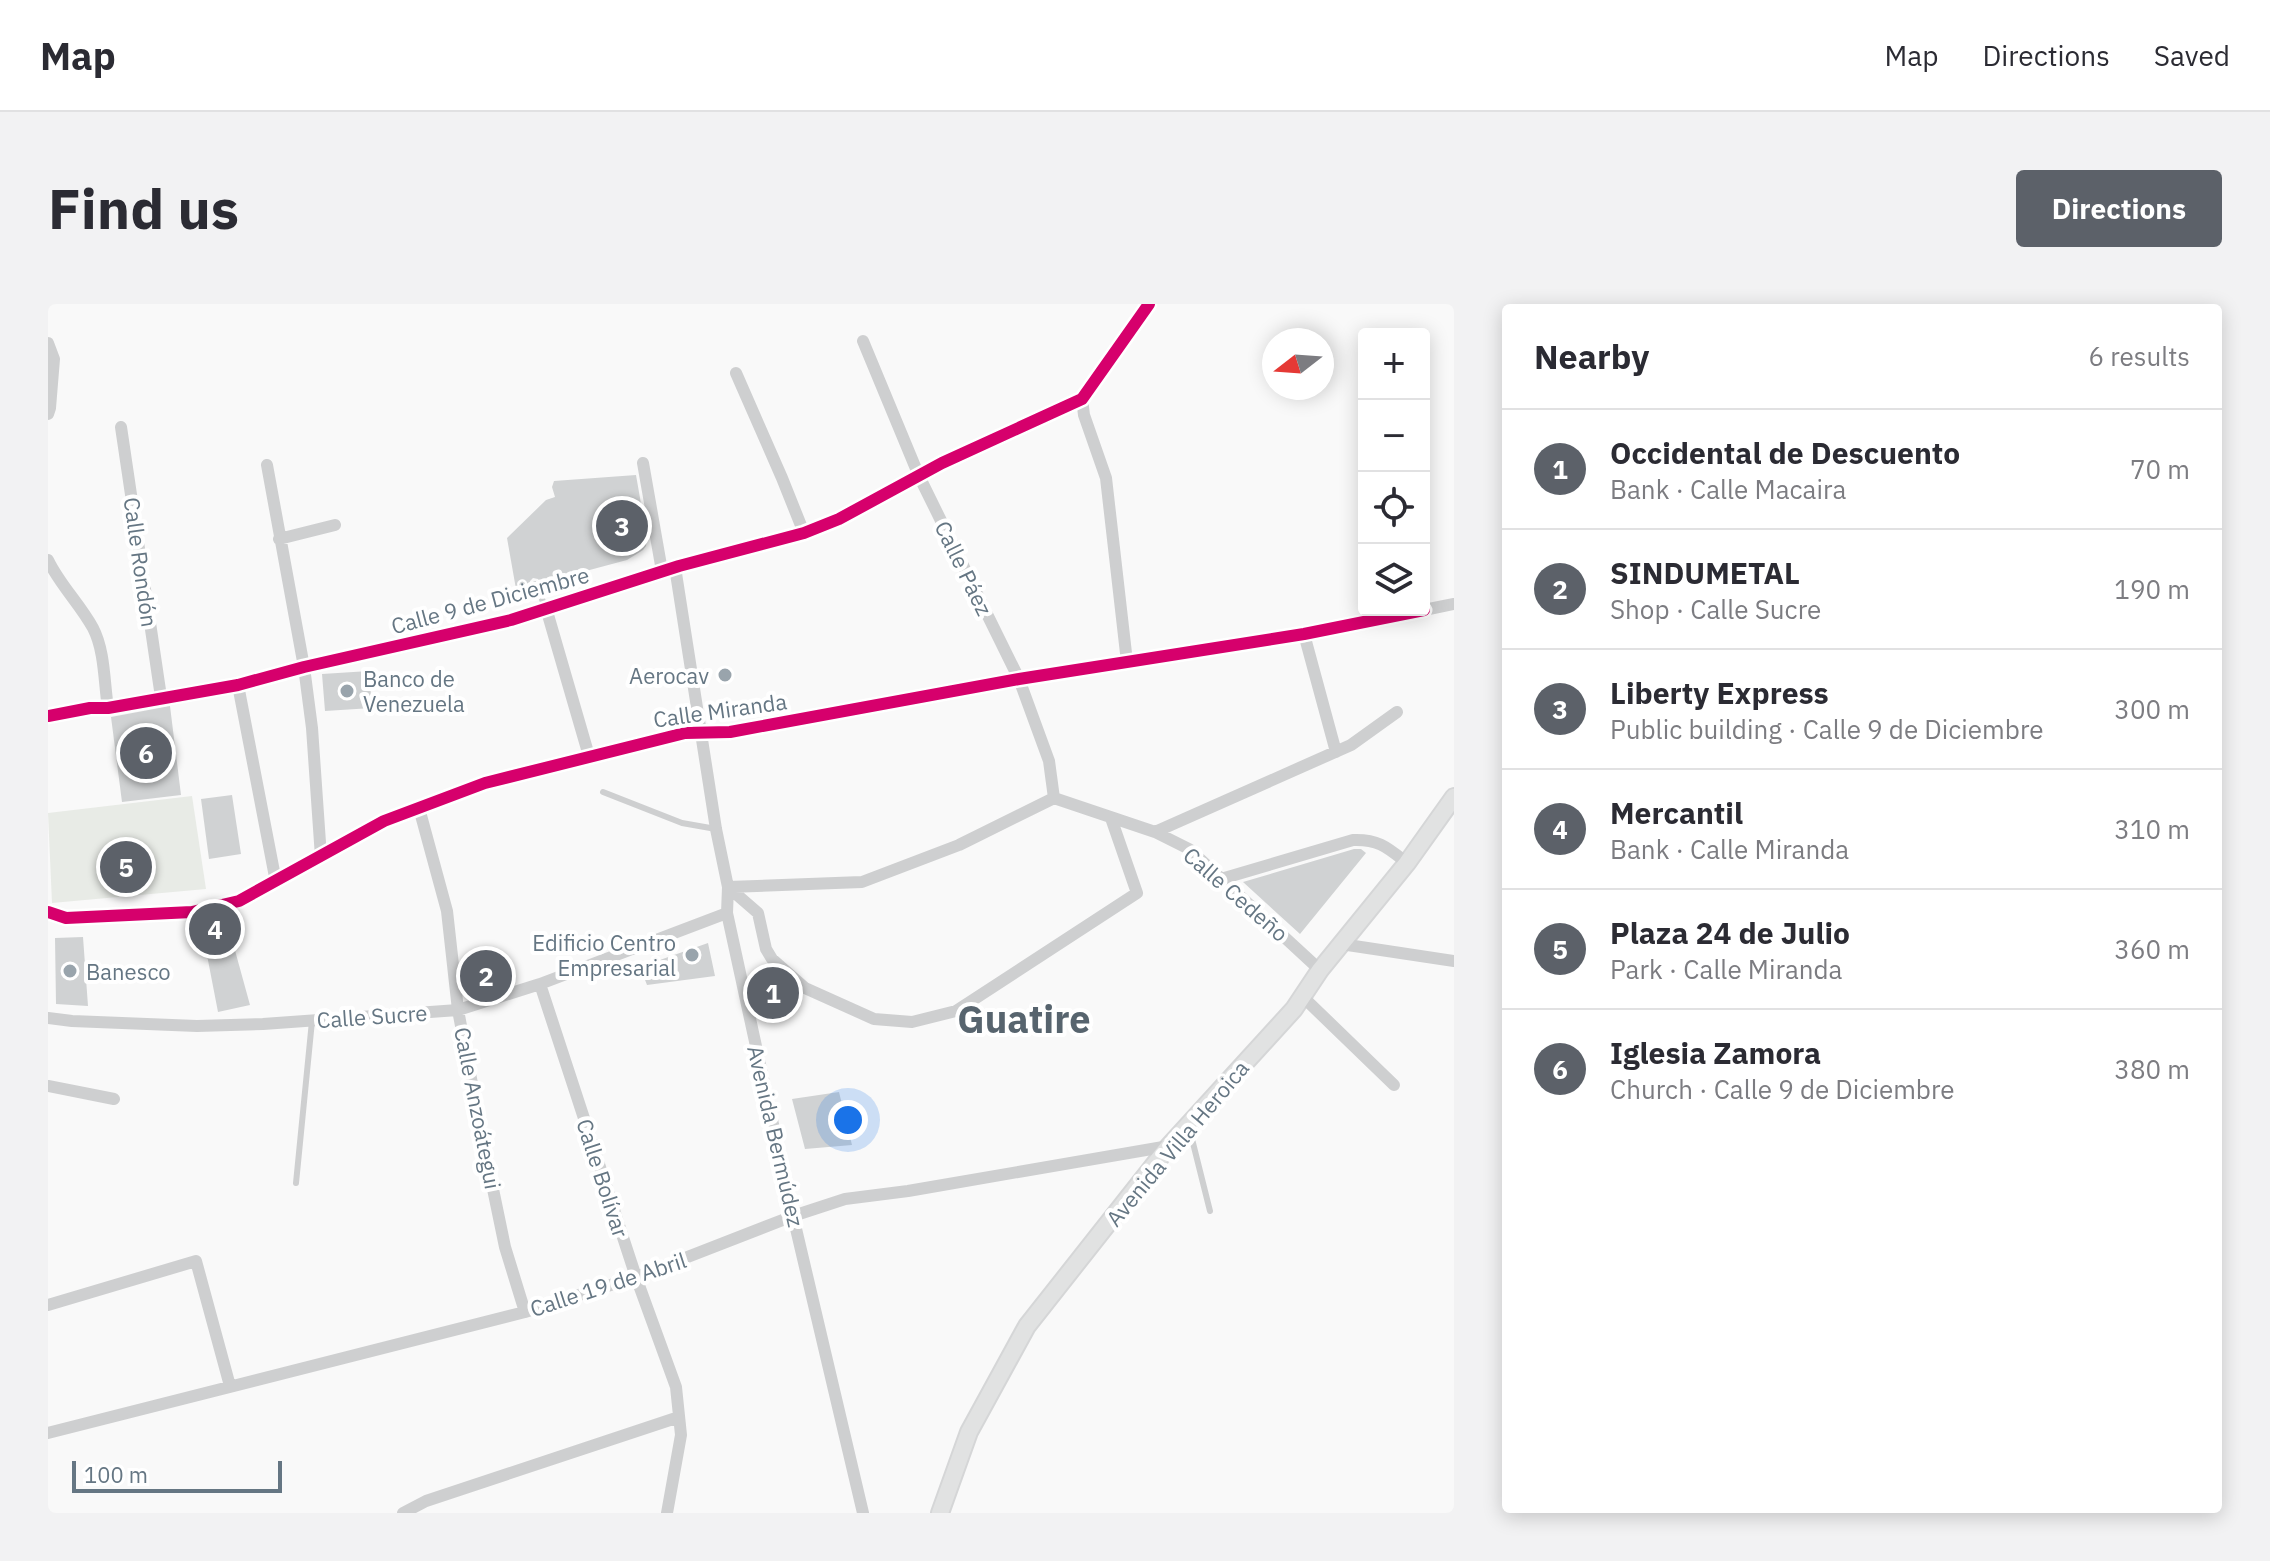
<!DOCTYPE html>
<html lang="en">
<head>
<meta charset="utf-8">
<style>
	body { margin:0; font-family:"IBM Plex Sans",sans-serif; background:#f2f2f3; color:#2b2b33 }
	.controls { position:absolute; right:24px; top:24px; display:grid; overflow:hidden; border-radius:8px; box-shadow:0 4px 20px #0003 }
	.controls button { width:72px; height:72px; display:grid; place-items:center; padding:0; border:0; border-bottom:2px solid #e1e1e2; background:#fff; color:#2b2b33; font:40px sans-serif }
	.compass { position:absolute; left:1214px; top:24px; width:72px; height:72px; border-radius:50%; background:#fff; box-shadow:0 4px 20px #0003; rotate:253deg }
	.scale { position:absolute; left:24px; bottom:20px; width:210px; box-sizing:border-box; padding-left:8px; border:4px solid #657683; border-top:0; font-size:22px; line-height:28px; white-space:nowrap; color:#657683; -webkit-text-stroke:6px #fff; paint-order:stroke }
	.you { position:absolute; left:800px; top:816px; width:28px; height:28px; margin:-20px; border:6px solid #fff; border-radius:50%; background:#1a73e8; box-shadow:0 0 0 12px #1a73e833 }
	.badge { display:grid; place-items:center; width:52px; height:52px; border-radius:50%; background:#5c6169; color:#fff; font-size:26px; font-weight:700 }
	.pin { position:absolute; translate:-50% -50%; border:4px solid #fff; box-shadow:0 2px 8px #0006 }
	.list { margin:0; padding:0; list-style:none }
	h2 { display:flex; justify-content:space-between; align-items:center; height:104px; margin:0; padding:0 32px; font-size:34px }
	h2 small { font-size:26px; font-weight:400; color:#7c7c81 }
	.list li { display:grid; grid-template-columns:52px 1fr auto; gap:24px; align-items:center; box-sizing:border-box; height:120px; padding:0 32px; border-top:2px solid #e1e1e2 }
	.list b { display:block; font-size:30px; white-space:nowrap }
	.list p { margin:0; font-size:26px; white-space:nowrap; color:#7c7c81 }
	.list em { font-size:26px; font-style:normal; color:#7c7c81 }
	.icon { flex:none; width:44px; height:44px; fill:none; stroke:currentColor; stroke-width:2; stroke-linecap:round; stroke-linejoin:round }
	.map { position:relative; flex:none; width:1406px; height:1209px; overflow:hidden; border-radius:8px }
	header { display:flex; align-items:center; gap:48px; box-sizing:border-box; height:112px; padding:0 40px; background:#fff; border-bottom:2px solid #e1e1e2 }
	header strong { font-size:38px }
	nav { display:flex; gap:44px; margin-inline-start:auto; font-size:28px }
	.intro { display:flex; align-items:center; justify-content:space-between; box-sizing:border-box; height:192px; padding:0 48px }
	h1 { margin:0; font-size:56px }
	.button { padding:20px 36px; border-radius:8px; background:#5c6169; color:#fff; font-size:28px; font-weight:700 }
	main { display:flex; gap:48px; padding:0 48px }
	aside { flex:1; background:#fff; border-radius:8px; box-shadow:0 4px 20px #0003 }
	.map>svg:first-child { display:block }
	.green { fill:#e8ebe6 }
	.building { fill:#d0d2d3 }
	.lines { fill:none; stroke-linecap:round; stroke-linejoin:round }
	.secondary-casing { stroke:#d5d6d7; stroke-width:20 }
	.lane { stroke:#cecfd0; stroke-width:6 }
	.street { stroke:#cecfd0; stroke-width:12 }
	.secondary { stroke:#e1e2e2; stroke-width:16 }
	.cycleway-casing { stroke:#fff; stroke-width:17 }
	.cycleway { stroke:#d6006c; stroke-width:12 }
	.poi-dot { fill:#99a4ac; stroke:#fff; stroke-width:3 }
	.labels { text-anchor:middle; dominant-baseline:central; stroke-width:8; stroke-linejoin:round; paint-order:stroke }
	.street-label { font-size:22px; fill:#657683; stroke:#fff }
	.poi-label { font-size:22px; fill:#657683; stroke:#fff; text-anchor:end }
	.town-label { font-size:38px; font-weight:bold; fill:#57646e; stroke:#fff }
</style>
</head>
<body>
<header>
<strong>Map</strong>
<nav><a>Map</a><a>Directions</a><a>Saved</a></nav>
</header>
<div class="intro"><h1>Find us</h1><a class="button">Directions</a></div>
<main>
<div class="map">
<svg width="1406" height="1209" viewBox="0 0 1406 1209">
	<rect width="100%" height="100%" fill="#f9f9f9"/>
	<path class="green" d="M 144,492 L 158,585 L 4,599 L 0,509 Z"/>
	<path class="building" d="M 588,171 L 599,234 L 598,242 L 595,246 L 579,256 L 493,279 L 490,275 L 485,274 L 482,277 L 481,282 L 468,285 L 459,234 L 498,196 L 507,193 L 504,183 L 506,177 Z
		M 321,367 L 324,404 L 277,407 L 274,370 Z
		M 122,402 L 133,491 L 74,498 L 63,413 Z
		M 184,491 L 193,550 L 161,555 L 153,495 Z
		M 1306,545 L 1313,545 L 1318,549 L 1252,630 L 1195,578 Z
		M 177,610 L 202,701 L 170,708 L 152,615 Z
		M 35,633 L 40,702 L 8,700 L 7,634 Z
		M 660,639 L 667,672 L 599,681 L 592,663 Z
		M 791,788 L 804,841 L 757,845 L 744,795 Z"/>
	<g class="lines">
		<g class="secondary-casing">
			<path id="secondary" d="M 892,1209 L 921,1128 L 979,1022 L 1121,842 L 1246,705 L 1272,666 L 1359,559 L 1406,493"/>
		</g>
		<path class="lane" d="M 487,280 L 498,304
			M 555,488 L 634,519 L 668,525
			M 1141,823 L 1162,907
			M 248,879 L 264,717"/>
		<path class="street" d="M 815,37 L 871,172 L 971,375 L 1001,457 L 1006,494
			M 0,39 L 6,55 L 2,104 L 0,110
			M 688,69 L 734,174 L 756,229
			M 1034,95 L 1036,111 L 1058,174 L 1079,358
			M 73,123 L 113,393
			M 595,159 L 614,267
			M 219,161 L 256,363 L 264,424 L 273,553
			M 231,235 L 287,221
			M 0,256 C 12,281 32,300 45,324 C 57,347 56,379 60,404
			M 627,263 L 668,525 L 680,583 L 679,609 L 745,912 L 815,1209
			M 498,304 L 541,452
			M 1376,306 L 1406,300
			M 1256,330 L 1288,448
			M 190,381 L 228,578
			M 0,412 L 42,404 L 60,404 L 190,381 L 256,363 L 463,316 L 631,262 L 756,229 L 791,215 L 894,159 L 1034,95 L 1101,0
			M 1006,494 L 1107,528 L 1141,545 L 1272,666
			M 371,504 L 399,607 L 410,706 L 433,827 L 457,943 L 477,1008
			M 1107,528 L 1303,441 L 1349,408
			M 1173,575 L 1305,536 C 1331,535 1340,544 1359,559
			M 680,583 L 710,609 L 718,645 L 724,655 L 757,684 L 826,715 L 864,718 L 908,707 L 1089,589 L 1063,514
			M 680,583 L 814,578 L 911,541 L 1006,494
			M 0,608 L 18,614 L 144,608 L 191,597 L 336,517 L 437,479 L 637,429 L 682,428 L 971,375 L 1256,330 L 1376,306
			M 1293,640 L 1406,657
			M 492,680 L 588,973 L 628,1083 L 633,1131 L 619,1209
			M 1254,692 L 1346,781
			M 0,714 L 24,717 L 149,722 L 215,720 L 410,706 L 492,680 L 679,609
			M 0,782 L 66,795
			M 0,1001 L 148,957 L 182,1082
			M 0,1129 L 477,1008 L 588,973 L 745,912 L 797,895 L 860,887 L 1121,842
			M 355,1209 L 378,1197 L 631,1113"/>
		<use href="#secondary" class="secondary"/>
		<g class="cycleway-casing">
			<path id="cycleway" d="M 0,412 L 42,404 L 60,404 L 190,381 L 256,363 L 463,316 L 631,262 L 756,229 L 791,215 L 894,159 L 1034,95 L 1101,0
				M 0,608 L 18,614 L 144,608 L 191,597 L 336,517 L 437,479 L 637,429 L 682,428 L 971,375 L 1256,330 L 1376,306"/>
		</g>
		<use href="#cycleway" class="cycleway"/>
	</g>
	<g class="poi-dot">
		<circle cx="677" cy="371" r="8"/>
		<circle cx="299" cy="387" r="8"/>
		<circle cx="644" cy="651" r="8"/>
		<circle cx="22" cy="667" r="8"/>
	</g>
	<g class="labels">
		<g class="street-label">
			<text transform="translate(93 258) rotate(82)">Calle Rondón</text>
			<text transform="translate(916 264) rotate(64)">Calle Páez</text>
			<text transform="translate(442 296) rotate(-15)">Calle 9 de Diciembre</text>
			<text transform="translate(672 406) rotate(-8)">Calle Miranda</text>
			<text transform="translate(1188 590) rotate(41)">Calle Cedeño</text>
			<text transform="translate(324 712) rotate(-4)">Calle Sucre</text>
			<text transform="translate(430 804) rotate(79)">Calle Anzoátegui</text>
			<text transform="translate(728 832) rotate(77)">Avenida Bermúdez</text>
			<text transform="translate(1129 839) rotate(-50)">Avenida Villa Heroica</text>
			<text transform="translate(555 874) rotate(72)">Calle Bolívar</text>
			<text transform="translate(560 980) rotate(-18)">Calle 19 de Abril</text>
		</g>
		<g class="poi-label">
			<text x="661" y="371">Aerocav</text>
			<text x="315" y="374" text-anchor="start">Banco de<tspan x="315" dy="25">Venezuela</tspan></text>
			<text x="628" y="638">Edificio Centro<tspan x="628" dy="25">Empresarial</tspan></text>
			<text x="38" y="667" text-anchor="start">Banesco</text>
		</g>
		<g class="town-label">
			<text x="976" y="714">Guatire</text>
		</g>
	</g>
</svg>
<div class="controls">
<button>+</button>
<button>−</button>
<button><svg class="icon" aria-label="locate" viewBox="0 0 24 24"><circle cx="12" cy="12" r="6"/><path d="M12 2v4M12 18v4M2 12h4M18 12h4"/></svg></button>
<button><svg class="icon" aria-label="layers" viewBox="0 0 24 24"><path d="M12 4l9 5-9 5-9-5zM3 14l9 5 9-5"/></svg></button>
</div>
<svg class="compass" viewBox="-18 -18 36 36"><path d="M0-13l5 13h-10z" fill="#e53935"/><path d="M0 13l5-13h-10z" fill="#7c7c81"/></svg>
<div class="scale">100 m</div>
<div class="you"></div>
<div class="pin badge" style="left:725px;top:689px">1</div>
<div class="pin badge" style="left:438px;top:672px">2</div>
<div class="pin badge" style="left:574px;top:222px">3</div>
<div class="pin badge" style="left:167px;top:625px">4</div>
<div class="pin badge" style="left:78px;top:563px">5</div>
<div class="pin badge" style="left:98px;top:449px">6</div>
</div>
<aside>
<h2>Nearby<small>6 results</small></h2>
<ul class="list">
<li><span class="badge">1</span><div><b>Occidental de Descuento</b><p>Bank · Calle Macaira</p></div><em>70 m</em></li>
<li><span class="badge">2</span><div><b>SINDUMETAL</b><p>Shop · Calle Sucre</p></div><em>190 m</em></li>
<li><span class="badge">3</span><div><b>Liberty Express</b><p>Public building · Calle 9 de Diciembre</p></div><em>300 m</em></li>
<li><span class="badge">4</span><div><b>Mercantil</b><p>Bank · Calle Miranda</p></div><em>310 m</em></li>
<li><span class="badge">5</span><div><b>Plaza 24 de Julio</b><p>Park · Calle Miranda</p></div><em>360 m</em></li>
<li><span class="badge">6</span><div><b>Iglesia Zamora</b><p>Church · Calle 9 de Diciembre</p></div><em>380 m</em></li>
</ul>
</aside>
</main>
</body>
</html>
